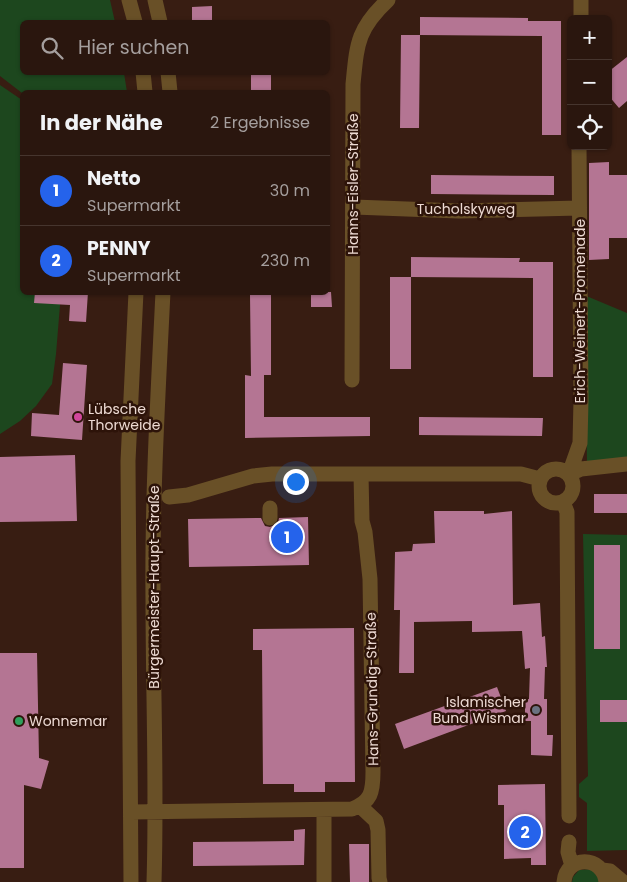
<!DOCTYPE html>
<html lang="de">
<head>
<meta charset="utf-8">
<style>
	body { margin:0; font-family:Poppins,sans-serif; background:#321f17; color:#f1f3f6 }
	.controls { position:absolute; right:15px; top:15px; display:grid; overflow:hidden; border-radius:8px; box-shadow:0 1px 4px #0004 }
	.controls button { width:45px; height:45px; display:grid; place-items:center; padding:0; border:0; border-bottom:1px solid #46352e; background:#2a160e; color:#f1f3f6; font:25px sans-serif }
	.you { position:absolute; left:295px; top:481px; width:18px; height:18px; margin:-12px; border:4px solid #fff; border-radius:50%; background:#1a73e8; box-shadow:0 0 0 8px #1a73e833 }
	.badge { display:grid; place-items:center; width:32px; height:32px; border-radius:50%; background:#2563eb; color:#fff; font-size:16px; font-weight:700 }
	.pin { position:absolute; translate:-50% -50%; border:2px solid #fff; box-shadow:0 1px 5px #0006 }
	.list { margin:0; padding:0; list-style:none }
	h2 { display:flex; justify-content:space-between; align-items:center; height:65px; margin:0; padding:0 20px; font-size:21px }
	h2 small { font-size:16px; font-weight:400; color:#a59f9e }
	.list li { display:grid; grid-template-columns:32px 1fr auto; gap:15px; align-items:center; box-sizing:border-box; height:70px; padding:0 20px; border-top:1px solid #46352e }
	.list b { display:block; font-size:19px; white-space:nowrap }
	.list p { margin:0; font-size:16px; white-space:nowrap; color:#a59f9e }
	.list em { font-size:16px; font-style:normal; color:#a59f9e }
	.icon { flex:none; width:28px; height:28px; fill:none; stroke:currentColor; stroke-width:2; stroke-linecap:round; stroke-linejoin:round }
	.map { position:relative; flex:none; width:627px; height:882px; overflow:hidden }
	.search { position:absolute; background:#2a160e; box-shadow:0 1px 4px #0004; left:20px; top:20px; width:310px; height:55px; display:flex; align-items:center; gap:12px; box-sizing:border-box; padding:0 18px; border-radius:8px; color:#a59f9e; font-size:19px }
	.panel { position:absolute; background:#2a160e; box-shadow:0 1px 4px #0004; left:20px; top:90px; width:310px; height:205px; border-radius:8px }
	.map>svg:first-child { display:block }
	.green { fill:#1d471e }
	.building { fill:#b47593 }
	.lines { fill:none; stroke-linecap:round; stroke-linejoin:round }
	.minor { stroke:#695027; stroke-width:15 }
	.hotel-dot { fill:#d1479c; stroke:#2d1309; stroke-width:2 }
	.worship-dot { fill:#6b7280; stroke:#2d1309; stroke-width:2 }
	.leisure-dot { fill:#2e9e5b; stroke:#2d1309; stroke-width:2 }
	.labels { text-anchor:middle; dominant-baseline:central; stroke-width:5; stroke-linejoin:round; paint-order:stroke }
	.street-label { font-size:14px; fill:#eddad3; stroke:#2d1309 }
	.poi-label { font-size:14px; fill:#eddad3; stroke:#2d1309; text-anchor:start }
</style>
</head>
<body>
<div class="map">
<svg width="627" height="882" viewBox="0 0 627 882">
	<rect width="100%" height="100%" fill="#381d12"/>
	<path class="green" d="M 0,0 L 110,0 L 115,22 L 22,22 L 22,72 L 124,73 L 127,92 L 22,93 L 0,76 Z
		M 0,85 L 22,100 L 22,292 L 61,293 L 56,354 L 52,384 L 36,406 L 20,421 L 0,434 Z
		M 584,295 L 627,313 L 627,460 L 587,462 Z
		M 583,534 L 627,535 L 627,850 L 587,851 L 587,803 L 579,797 L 579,784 L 588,776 Z
		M 592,869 L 601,882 L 572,882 L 573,877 L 579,870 Z"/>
	<path class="building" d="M 212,6 L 212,22 L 192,22 L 192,7 Z
		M 420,17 L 528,18 L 528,21 L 561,21 L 561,135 L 542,135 L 542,36 L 420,35 Z
		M 401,35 L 420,35 L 419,128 L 400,128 Z
		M 627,57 L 627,101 L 619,108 L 608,95 L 608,72 Z
		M 251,72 L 271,72 L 271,92 L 251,92 Z
		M 609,162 L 609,175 L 627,175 L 627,238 L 609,238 L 609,259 L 589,260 L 589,163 Z
		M 431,175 L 554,176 L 554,195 L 431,194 Z
		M 411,257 L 520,258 L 519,262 L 553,262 L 553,377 L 533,377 L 533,278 L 411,277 Z
		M 390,277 L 411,277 L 411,369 L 390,369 Z
		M 35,292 L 88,292 L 86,322 L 69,321 L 70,305 L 34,303 Z
		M 311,292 L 331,292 L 332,307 L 311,307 Z
		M 250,295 L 271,295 L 271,375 L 264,375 L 264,417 L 370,417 L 370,436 L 245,438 L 245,375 L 251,376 Z
		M 63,363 L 87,365 L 82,440 L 31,436 L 32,413 L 59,415 Z
		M 419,417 L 543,418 L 542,436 L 419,435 Z
		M 75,455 L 77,521 L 0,522 L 0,457 Z
		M 594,494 L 627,494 L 627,513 L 594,513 Z
		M 434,511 L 484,511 L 484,514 L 512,511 L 513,605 L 540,603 L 542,637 L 545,636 L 547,667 L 545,667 L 544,699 L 547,699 L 547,735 L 553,735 L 552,756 L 531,755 L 531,721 L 525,721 L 525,699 L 529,699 L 530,668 L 525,669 L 522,631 L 472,632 L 472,621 L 414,622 L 414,673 L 399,673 L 400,610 L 394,610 L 395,552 L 412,551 L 413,544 L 435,543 Z
		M 308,517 L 309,565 L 189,567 L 188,519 L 261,518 L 265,526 L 270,527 L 278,523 L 279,518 Z
		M 594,545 L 620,545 L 620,649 L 594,649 Z
		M 354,628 L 355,782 L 325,782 L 325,792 L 294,792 L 294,784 L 263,784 L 262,650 L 253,650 L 253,629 Z
		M 0,653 L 37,653 L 39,758 L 49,761 L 41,789 L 24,785 L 24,868 L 0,868 Z
		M 497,687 L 506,711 L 404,749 L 395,724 Z
		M 600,700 L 627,700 L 627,722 L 600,722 Z
		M 545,784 L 546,865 L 531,865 L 531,858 L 504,859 L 504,805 L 498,805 L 498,785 Z
		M 305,829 L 304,865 L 193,866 L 193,842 L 294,841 L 294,830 Z
		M 349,844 L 369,844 L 369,882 L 350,882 Z"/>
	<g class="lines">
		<path class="minor" d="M 129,0 L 135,22
			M 155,0 L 160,22
			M 581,19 L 581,0
			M 143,72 L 145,92
			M 168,72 L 170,92
			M 354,207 L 459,211 L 579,208
			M 352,380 L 353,84 C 357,44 357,29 388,0
			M539 486a17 17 0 1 1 34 0a17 17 0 1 1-34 0Z
			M 569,474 L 580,443 L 581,400 L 579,146
			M 569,474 L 581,469 L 627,464
			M 169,497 L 188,495 L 253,476 L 272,474 L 521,474 L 540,479
			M 563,502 L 567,512 L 569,816
			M 270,508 L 270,518
			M 360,806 L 376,821 L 378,830 L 379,878 L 380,882
			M 131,812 L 352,809 C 371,802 373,792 373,772 L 370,579 L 365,532 L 362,521 L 361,474
			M 569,842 L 568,852 L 572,866
			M 602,870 L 610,871 L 623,882
			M 131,882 L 128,461 L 136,292
			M 154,882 C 157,787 153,693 153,599 C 152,496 158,394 163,292
			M 324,882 L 324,811
			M 564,882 C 566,855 603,855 606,882"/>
	</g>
	<circle class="hotel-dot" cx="78" cy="417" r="5"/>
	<circle class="worship-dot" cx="536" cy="710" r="5"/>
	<circle class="leisure-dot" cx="19" cy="721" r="5"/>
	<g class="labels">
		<g class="street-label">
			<text transform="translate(353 184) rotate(-90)">Hanns-Eisler-Straße</text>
			<text x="466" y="209">Tucholskyweg</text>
			<text transform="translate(580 311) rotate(-90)">Erich-Weinert-Promenade</text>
			<text transform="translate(154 587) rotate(-90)">Bürgermeister-Haupt-Straße</text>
			<text transform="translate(372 689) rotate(-91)">Hans-Grundig-Straße</text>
		</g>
		<g class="poi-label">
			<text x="88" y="409">Lübsche<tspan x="88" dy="16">Thorweide</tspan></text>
			<text x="526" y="702" text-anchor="end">Islamischer<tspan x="526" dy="16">Bund Wismar</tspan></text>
			<text x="29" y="721">Wonnemar</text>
		</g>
	</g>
</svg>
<div class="controls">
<button>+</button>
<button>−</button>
<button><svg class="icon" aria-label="locate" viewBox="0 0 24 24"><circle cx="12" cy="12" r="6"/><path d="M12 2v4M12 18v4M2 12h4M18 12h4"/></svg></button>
</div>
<div class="you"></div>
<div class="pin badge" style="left:287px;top:537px">1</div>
<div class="pin badge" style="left:525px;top:832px">2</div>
<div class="search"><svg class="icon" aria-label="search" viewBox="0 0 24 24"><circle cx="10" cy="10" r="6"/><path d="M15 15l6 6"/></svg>Hier suchen</div>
<section class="panel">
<h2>In der Nähe<small>2 Ergebnisse</small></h2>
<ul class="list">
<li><span class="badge">1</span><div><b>Netto</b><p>Supermarkt</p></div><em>30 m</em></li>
<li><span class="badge">2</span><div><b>PENNY</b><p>Supermarkt</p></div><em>230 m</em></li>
</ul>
</section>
</div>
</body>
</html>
